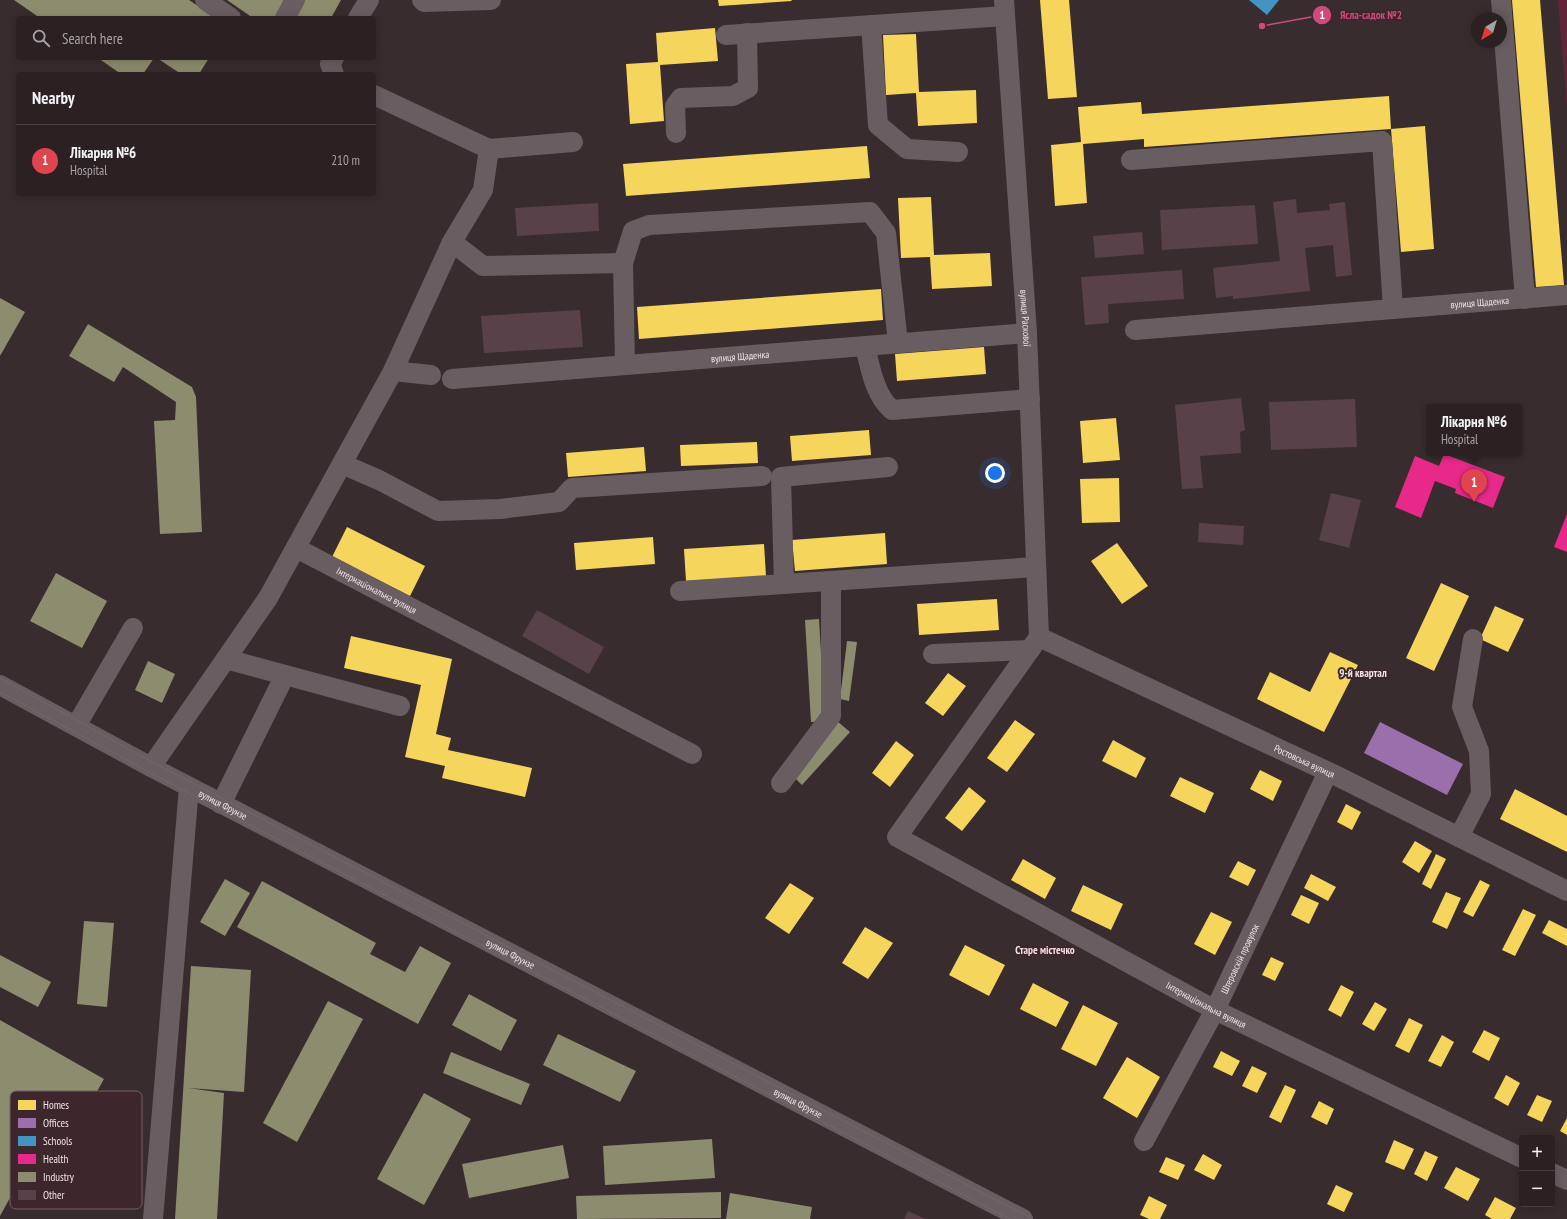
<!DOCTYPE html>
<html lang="en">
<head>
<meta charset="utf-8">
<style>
	body { margin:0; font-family:"PT Sans Narrow",sans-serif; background:#372e30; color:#f1f3f6 }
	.controls { position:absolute; right:12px; bottom:12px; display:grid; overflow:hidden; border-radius:4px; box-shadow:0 2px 10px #0003 }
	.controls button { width:36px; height:36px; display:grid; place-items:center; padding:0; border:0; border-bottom:1px solid #473e41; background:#2b2123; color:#f1f3f6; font:20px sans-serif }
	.compass { position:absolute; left:1471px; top:12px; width:36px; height:36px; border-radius:50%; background:#2b2123; box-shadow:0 2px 10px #0003; rotate:218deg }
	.you { position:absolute; left:995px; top:473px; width:14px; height:14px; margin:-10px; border:3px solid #fff; border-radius:50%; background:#1a73e8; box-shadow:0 0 0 6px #1a73e833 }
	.badge { display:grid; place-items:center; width:26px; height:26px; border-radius:50%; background:#8c9099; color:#fff; font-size:13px; font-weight:700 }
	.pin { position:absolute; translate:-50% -33px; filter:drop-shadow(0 1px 2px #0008) }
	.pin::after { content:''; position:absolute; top:21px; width:14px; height:12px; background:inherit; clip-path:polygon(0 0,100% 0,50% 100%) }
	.popup { position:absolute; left:1426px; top:404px; width:96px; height:52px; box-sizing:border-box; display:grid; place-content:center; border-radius:4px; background:#2b2123; filter:drop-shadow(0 1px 3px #0005); font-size:13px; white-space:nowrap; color:#a6a3a6 }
	.popup b { font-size:15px; color:#f1f3f6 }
	.popup::after { content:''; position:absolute; left:50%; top:100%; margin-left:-8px; border:8px solid transparent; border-top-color:#2b2123 }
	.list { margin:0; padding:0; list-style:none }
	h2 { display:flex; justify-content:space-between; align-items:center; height:52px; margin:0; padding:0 16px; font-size:17px }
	h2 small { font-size:13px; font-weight:400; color:#a6a3a6 }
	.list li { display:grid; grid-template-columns:26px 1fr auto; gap:12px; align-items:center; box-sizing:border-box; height:72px; padding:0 16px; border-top:1px solid #473e41 }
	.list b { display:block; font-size:15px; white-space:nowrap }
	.list p { margin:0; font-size:13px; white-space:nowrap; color:#a6a3a6 }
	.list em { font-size:13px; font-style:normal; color:#a6a3a6 }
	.icon { flex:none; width:22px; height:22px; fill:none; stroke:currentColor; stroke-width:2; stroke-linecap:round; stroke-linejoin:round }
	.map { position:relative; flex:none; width:1567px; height:1219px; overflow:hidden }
	.search { position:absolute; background:#2b2123; box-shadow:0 2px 10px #0003; left:16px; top:16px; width:360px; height:44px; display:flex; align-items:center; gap:10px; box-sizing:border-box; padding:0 14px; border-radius:4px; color:#a6a3a6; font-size:15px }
	.panel { position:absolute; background:#2b2123; box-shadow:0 2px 10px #0003; left:16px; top:72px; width:360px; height:124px; border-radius:4px }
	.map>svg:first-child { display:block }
	.green { fill:#612539 }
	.homes { fill:#f6d55c }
	.offices { fill:#9970ab }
	.schools { fill:#4393c3 }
	.health { fill:#e7298a }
	.industry { fill:#8c8c6e }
	.building { fill:#584148 }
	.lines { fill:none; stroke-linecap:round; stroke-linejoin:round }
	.minor { stroke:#685d61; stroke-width:20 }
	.tram { stroke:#71686a; stroke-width:1 }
	.labels { text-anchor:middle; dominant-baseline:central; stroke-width:4; stroke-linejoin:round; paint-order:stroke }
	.street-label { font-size:10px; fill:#f2e2e5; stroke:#3e272c }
	.neighbourhood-label { font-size:11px; font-weight:bold; fill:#f2e2e5; stroke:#3e272c }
	.key { fill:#3e272c; stroke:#745f64; stroke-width:1 }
	.key-label { font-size:11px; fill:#f2e2e5 }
	.leader { fill:none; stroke:#ce4a7e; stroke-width:1.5 }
	.callout-dot { fill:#ce4a7e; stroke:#3e272c; stroke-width:1.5 }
	.mark-label { font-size:12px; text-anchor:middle; font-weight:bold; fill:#fff }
	.callout-label { font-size:11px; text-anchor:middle; font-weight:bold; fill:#ce4a7e; stroke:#3e272c; stroke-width:4; stroke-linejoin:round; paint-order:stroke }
</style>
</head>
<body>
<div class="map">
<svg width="1567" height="1219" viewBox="0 0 1567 1219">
	<rect width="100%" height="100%" fill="#392c2f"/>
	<path class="green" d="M 1558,0 L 1567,0 L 1567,109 Z"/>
	<path class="homes" d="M 718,0 L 791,0 L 792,1 L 719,6 Z
		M 1040,0 L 1069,0 L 1077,97 L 1048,99 Z
		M 1512,0 L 1540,0 L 1564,285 L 1536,287 Z
		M 715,28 L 718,61 L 660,65 L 664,121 L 630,124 L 626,64 L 658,62 L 656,33 Z
		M 916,34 L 919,92 L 976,90 L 977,123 L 918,126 L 916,93 L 886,95 L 883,35 Z
		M 1389,96 L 1391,129 L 1425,126 L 1434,249 L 1401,252 L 1391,129 L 1144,147 L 1144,139 L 1083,144 L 1087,203 L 1055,206 L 1051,145 L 1081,142 L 1078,107 L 1141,102 L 1142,114 Z
		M 867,146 L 870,178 L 626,196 L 623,164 Z
		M 931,197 L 934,255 L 990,253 L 992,286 L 932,289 L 930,257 L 901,258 L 898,198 Z
		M 881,289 L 883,320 L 639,339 L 637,307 Z
		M 984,347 L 986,374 L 897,381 L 895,354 Z
		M 1116,418 L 1120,460 L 1083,463 L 1080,421 Z
		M 869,430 L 871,455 L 792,461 L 790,436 Z
		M 757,442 L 758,463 L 681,466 L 680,445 Z
		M 644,447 L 646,471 L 568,477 L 566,453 Z
		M 1119,478 L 1120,522 L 1082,523 L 1080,479 Z
		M 347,527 L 425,566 L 410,596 L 332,557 Z
		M 885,533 L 887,564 L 795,571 L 792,540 Z
		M 653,537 L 655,564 L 576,570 L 574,543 Z
		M 1117,543 L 1148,586 L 1122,604 L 1091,561 Z
		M 764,544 L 766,576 L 686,581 L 684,549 Z
		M 1441,583 L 1469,596 L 1434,671 L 1406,658 Z
		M 997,599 L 999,630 L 919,635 L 917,604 Z
		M 1495,606 L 1524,619 L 1508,652 L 1480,639 Z
		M 351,636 L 452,659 L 436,734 L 451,738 L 448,750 L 532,768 L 525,797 L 442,778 L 445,766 L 405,757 L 421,685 L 344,668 Z
		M 1330,652 L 1358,665 L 1324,732 L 1257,699 L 1270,672 L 1310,692 Z
		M 948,673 L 966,686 L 943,716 L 925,703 Z
		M 1015,720 L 1035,734 L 1007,772 L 987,758 Z
		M 1113,740 L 1146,758 L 1136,778 L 1102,761 Z
		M 896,741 L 914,755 L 890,787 L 872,773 Z
		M 1260,770 L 1282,781 L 1273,801 L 1250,789 Z
		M 1180,777 L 1214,793 L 1205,813 L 1170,796 Z
		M 969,787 L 986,801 L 962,831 L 945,818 Z
		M 1515,789 L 1567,816 L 1567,852 L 1500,819 Z
		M 1346,804 L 1361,812 L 1352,830 L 1337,822 Z
		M 1415,841 L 1432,851 L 1419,873 L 1402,862 Z
		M 1436,854 L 1446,859 L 1431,889 L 1422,884 Z
		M 1023,859 L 1056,878 L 1045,899 L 1011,880 Z
		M 1238,861 L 1256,870 L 1248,886 L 1229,877 Z
		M 1311,874 L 1336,887 L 1328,901 L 1304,888 Z
		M 1480,880 L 1490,885 L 1473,917 L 1463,912 Z
		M 790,883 L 814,898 L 789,934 L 765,918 Z
		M 1083,885 L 1123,904 L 1111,930 L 1071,911 Z
		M 1446,892 L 1461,898 L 1447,929 L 1432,922 Z
		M 1301,895 L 1319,903 L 1309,924 L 1291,915 Z
		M 1523,909 L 1536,915 L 1515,956 L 1502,950 Z
		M 1211,912 L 1232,922 L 1215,955 L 1194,944 Z
		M 1549,920 L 1567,929 L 1567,946 L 1542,933 Z
		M 865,927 L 893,943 L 868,979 L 842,963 Z
		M 965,945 L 1005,965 L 989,996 L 949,975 Z
		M 1271,957 L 1284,963 L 1275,981 L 1262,975 Z
		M 1033,983 L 1069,1002 L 1056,1027 L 1020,1009 Z
		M 1341,985 L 1354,992 L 1341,1017 L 1328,1010 Z
		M 1375,1002 L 1387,1009 L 1374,1031 L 1362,1024 Z
		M 1083,1005 L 1118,1023 L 1096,1066 L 1061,1049 Z
		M 1409,1018 L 1423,1025 L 1409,1053 L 1395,1046 Z
		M 1484,1030 L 1500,1038 L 1489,1061 L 1472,1052 Z
		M 1442,1035 L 1454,1042 L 1441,1067 L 1428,1061 Z
		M 1221,1051 L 1240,1061 L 1232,1076 L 1213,1067 Z
		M 1127,1057 L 1160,1077 L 1137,1118 L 1103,1098 Z
		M 1252,1066 L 1267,1073 L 1257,1093 L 1242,1086 Z
		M 1506,1075 L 1520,1083 L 1508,1106 L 1494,1098 Z
		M 1285,1085 L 1296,1090 L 1281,1123 L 1269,1117 Z
		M 1537,1095 L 1552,1101 L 1542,1122 L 1527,1115 Z
		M 1319,1101 L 1334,1109 L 1327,1125 L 1311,1117 Z
		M 1567,1118 L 1567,1135 L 1560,1131 Z
		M 1394,1140 L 1414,1149 L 1404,1170 L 1385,1162 Z
		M 1425,1151 L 1438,1157 L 1427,1181 L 1414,1174 Z
		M 1203,1154 L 1222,1165 L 1214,1180 L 1194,1170 Z
		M 1166,1157 L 1185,1165 L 1178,1180 L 1159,1172 Z
		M 1456,1167 L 1480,1179 L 1468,1201 L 1444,1188 Z
		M 1336,1185 L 1353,1193 L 1344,1212 L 1327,1204 Z
		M 1149,1196 L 1167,1205 L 1160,1219 L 1149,1219 L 1140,1215 Z
		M 1495,1197 L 1516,1208 L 1510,1219 L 1492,1219 L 1485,1215 Z"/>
	<path class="offices" d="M 1380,722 L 1463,764 L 1447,795 L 1364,753 Z"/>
	<path class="schools" d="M 1249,0 L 1279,0 L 1267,15 Z"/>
	<path class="health" d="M 1444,454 L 1505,477 L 1493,508 L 1455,493 L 1456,489 L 1435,481 L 1421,518 L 1395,507 L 1415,456 L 1439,466 Z
		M 1567,514 L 1567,552 L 1554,547 Z"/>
	<path class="industry" d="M 14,0 L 189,0 L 216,18 L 40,18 Z
		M 227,0 L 284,0 L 275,18 L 253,18 Z
		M 303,0 L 341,0 L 331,18 L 293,18 Z
		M 98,58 L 154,58 L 143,74 L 121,74 Z
		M 157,58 L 209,58 L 199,74 L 181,74 Z
		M 0,298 L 25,312 L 0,356 Z
		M 88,324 L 192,387 L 196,397 L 202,532 L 160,534 L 154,421 L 175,420 L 176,402 L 123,367 L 114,382 L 69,356 Z
		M 56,573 L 107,601 L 82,648 L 30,621 Z
		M 819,619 L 825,721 L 811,722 L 805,620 Z
		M 847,641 L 857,642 L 849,701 L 840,699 Z
		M 148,661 L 175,674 L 162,703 L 135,690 Z
		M 837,721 L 850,732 L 802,785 L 790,773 Z
		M 225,879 L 250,893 L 225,936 L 200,922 Z
		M 262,881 L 376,943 L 370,954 L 405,972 L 420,946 L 451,963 L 418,1024 L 237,927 Z
		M 84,921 L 114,923 L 107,1007 L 77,1004 Z
		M 0,955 L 51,982 L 38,1007 L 0,987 Z
		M 191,966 L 251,970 L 244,1092 L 188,1088 L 224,1093 L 217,1219 L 175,1219 Z
		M 469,994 L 517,1020 L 501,1051 L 452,1025 Z
		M 328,1001 L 363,1019 L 297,1142 L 263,1123 Z
		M 0,1020 L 104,1079 L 63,1152 L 42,1140 L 0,1216 Z
		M 558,1034 L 636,1071 L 620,1102 L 543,1065 Z
		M 451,1052 L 530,1084 L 521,1105 L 443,1073 Z
		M 424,1093 L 471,1119 L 424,1205 L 377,1179 Z
		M 712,1139 L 715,1178 L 605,1185 L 603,1146 Z
		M 563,1145 L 569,1178 L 469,1198 L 462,1164 Z
		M 721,1192 L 721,1218 L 577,1219 L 576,1196 Z
		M 730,1193 L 812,1207 L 810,1219 L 726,1219 Z"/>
	<path class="building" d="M 1296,199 L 1297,213 L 1330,210 L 1329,204 L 1345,202 L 1352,275 L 1336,277 L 1333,245 L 1305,248 L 1310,291 L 1233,299 L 1233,296 L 1216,298 L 1213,268 L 1280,261 L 1273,202 Z
		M 598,203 L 599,231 L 517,236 L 515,208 Z
		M 1255,205 L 1258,244 L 1162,250 L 1160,210 Z
		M 1142,232 L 1144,254 L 1095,258 L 1093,236 Z
		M 1182,270 L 1184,299 L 1108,304 L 1109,323 L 1085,325 L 1081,277 Z
		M 580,310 L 583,347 L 484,353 L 481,316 Z
		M 1241,398 L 1245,430 L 1240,432 L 1241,453 L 1200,456 L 1203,488 L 1182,489 L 1175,405 Z
		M 1355,399 L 1357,447 L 1271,450 L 1269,402 Z
		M 1331,493 L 1361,500 L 1349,548 L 1319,540 Z
		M 1199,523 L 1244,526 L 1243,545 L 1198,542 Z
		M 537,610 L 604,647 L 589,674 L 522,636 Z
		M 908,1211 L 925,1219 L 904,1219 Z"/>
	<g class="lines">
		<g class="minor">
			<path d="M 205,0 L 231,18"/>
			<path d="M 422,0 L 424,2 L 491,0"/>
			<path id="s1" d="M 1004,0 L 1027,333 L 1039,637"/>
			<path d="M 1501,0 L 1525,299"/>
			<path d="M 285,18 L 295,0"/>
			<path d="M 358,18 L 369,0"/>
			<path d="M 871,25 L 878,125 L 907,149 L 958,152"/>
			<path d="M 726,35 L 1005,16"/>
			<path d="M 334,58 L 330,64 L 334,74"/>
			<path d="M 374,95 L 489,149 L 573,142"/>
			<path d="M 676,133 L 675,106 L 681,98 L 733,96 L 748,88 L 747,33"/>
			<path d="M 1131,160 L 1382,141 L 1393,309 L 1135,330"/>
			<path d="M 452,242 L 483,266 L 623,263"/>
			<path id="s2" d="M 1393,309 L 1567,295"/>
			<path d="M 865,346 C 870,367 875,396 892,410 L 1030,399"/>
			<path d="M 625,365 L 623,263 L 633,231 L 649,225 L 870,212 L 886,233 L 898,343"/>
			<path d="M 393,371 L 431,375"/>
			<path id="s3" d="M 452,379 L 1027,333"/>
			<path d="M 342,464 L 379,480 L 438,511 L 500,509 L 559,502 L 572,488 L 762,476"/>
			<path id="s4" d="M 296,548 L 692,754"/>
			<path d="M 784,584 L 781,477 L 888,467"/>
			<path d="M 680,591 L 1036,567"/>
			<path id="s5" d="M 1039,637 L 897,837 L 1215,1010 L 1522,1158"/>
			<path id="s6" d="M 1039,637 L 1335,775 L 1567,891"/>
			<path d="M 933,654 L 1030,650"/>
			<path d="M 226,659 L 400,706"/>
			<path id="s7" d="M 0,685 L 151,767 L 1023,1219"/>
			<path d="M 76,726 L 133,628"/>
			<path d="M 151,767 L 268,598 L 393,371 L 452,242 L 483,190 L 489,149"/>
			<path d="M 781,783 L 831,716 L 831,581"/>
			<path d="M 221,804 L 285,675"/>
			<path d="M 1459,837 L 1481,794 L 1479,751 L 1462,707 L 1473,639"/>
			<path id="s8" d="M 1144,1141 L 1215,1010 L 1328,772"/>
			<path d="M 1552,1173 L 1567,1180"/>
			<path d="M 153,1219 L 189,787"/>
		</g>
		<path class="tram" d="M 0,678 L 154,763 L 1033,1219
			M 0,692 L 207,803 L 1010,1219"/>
	</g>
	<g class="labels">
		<g class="street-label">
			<text stroke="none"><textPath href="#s2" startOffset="87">вулиця Щаденка</textPath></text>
			<text stroke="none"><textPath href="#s1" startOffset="319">вулиця Раскової</textPath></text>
			<text stroke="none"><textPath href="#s3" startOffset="289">вулиця Щаденка</textPath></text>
			<text stroke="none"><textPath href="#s4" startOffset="91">Інтернаціональна вулиця</textPath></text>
			<text stroke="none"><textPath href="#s6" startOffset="293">Ростовська вулиця</textPath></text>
			<text stroke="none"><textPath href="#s7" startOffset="253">вулиця Фрунзе</textPath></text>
			<text stroke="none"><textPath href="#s7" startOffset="577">вулиця Фрунзе</textPath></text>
			<text stroke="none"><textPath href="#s8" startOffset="206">Штеровскій провулок</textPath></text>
			<text stroke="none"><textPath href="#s5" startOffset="597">Інтернаціональна вулиця</textPath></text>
			<text stroke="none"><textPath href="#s7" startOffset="901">вулиця Фрунзе</textPath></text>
		</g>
		<g class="neighbourhood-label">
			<text x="1363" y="673">9-й квартал</text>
			<text x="1045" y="950">Старе містечко</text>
		</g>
	</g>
	<rect x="10" y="1091" width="132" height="118" rx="6" class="key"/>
	<rect x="18" y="1100" width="18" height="10" fill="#f6d55c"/>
	<rect x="18" y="1118" width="18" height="10" fill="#9970ab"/>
	<rect x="18" y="1136" width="18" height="10" fill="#4393c3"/>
	<rect x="18" y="1154" width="18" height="10" fill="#e7298a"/>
	<rect x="18" y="1172" width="18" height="10" fill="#8c8c6e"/>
	<rect x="18" y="1190" width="18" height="10" fill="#584148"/>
	<g class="key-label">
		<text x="43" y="1109">Homes</text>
		<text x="43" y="1127">Offices</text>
		<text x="43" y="1145">Schools</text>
		<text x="43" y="1163">Health</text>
		<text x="43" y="1181">Industry</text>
		<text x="43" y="1199">Other</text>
	</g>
	<path class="leader" d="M1262 26L1322 15"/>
	<g class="callout-dot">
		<circle cx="1262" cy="26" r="4"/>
		<circle cx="1322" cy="15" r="10"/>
	</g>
	<g class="mark-label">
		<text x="1322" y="19">1</text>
	</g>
	<g class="callout-label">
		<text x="1371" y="19">Ясла-садок №2</text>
	</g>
</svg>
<div class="controls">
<button>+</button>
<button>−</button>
</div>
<svg class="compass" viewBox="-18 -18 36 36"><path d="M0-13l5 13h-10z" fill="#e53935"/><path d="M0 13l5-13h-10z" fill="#a6a3a6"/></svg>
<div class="you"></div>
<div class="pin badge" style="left:1474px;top:502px;background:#e0444e">1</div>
<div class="popup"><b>Лікарня №6</b>Hospital</div>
<div class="search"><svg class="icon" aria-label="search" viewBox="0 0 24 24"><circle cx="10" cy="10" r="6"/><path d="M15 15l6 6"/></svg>Search here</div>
<section class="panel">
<h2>Nearby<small></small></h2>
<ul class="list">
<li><span class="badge" style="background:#e0444e">1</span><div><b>Лікарня №6</b><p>Hospital</p></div><em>210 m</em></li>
</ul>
</section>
</div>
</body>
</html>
